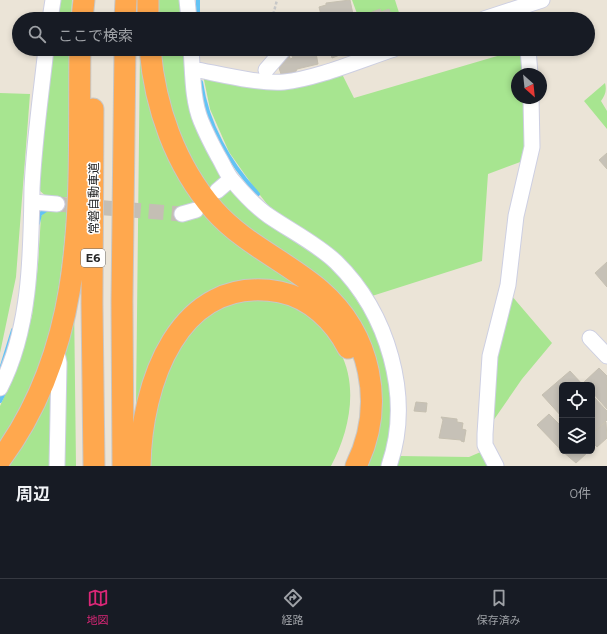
<!DOCTYPE html>
<html lang="ja">
<head>
<meta charset="utf-8">
<style>
	body { margin:0; font-family:Montserrat,"Noto Sans JP",sans-serif; background:#242831; color:#f1f3f6 }
	.controls { position:absolute; right:12px; bottom:12px; display:grid; overflow:hidden; border-radius:6px; box-shadow:0 2px 6px #0003 }
	.controls button { width:36px; height:36px; display:grid; place-items:center; padding:0; border:0; border-bottom:1px solid #363941; background:#171b24; color:#f1f3f6; font:20px sans-serif }
	.compass { position:absolute; left:511px; top:68px; width:36px; height:36px; border-radius:50%; background:#171b24; box-shadow:0 2px 6px #0003; rotate:153deg }
	.list { margin:0; padding:0; list-style:none }
	h2 { display:flex; justify-content:space-between; align-items:center; height:52px; margin:0; padding:0 16px; font-size:17px }
	h2 small { font-size:13px; font-weight:400; color:#9ea1a6 }
	.icon { flex:none; width:22px; height:22px; fill:none; stroke:currentColor; stroke-width:2; stroke-linecap:round; stroke-linejoin:round }
	.map { position:relative; flex:none; width:607px; height:466px; overflow:hidden }
	.search { position:absolute; background:#171b24; box-shadow:0 2px 6px #0003; left:12px; right:12px; top:12px; height:44px; display:flex; align-items:center; gap:10px; box-sizing:border-box; padding:0 14px; border-radius:22px; color:#9ea1a6; font-size:15px }
	.sheet { height:112px; background:#171b24 }
	nav { display:flex; justify-content:space-around; align-items:center; box-sizing:border-box; height:56px; border-top:1px solid #363941; background:#171b24; font-size:11px; color:#9ea1a6 }
	nav a { display:grid; justify-items:center; gap:2px }
	nav .on { color:#db2777 }
	.map>svg:first-child { display:block }
	.green { fill:#a7e590 }
	.lines { fill:none; stroke-linecap:round; stroke-linejoin:round }
	.stream { stroke:#63c3f4; stroke-width:4 }
	.building { fill:#c6c1b7; stroke:#c6c0b1 }
	.minor-tunnel { stroke:#c4beb4; stroke-width:15; stroke-dasharray:15 8; stroke-linecap:butt }
	.minor-casing { stroke:#cdcfe2; stroke-width:17 }
	.highway-casing { stroke:#c7c7c7; stroke-width:23 }
	.path { stroke:#c7c7c7; stroke-width:2.5; stroke-dasharray:3 2; stroke-linecap:butt }
	.minor { stroke:#fff; stroke-width:15 }
	.highway { stroke:#ffa84e; stroke-width:21 }
	.labels { text-anchor:middle; dominant-baseline:central; stroke-width:3; stroke-linejoin:round; paint-order:stroke }
	.shield { fill:#fff; stroke:#686868; stroke-width:1 }
	.shield-label { font-size:11px; font-weight:bold; fill:#272727 }
	.street-label { font-size:12px; fill:#272727; stroke:#fff }
</style>
</head>
<body>
<div class="map">
<svg width="607" height="466" viewBox="0 0 607 466">
	<rect width="100%" height="100%" fill="#ebe4d7"/>
	<path class="green" d="M 59,0 L 72,0 L 71,19 L 56,19 Z
		M 157,0 L 181,0 L 181,19 L 158,19 Z
		M 352,0 L 395,0 L 401,19 L 393,19 L 389,9 L 381,12 L 380,9 L 373,12 L 373,15 L 366,17 L 367,19 L 359,19 Z
		M 52,49 L 71,49 L 68,197 L 47,197 L 39,190 L 43,122 Z
		M 140,49 L 161,141 L 299,284 L 292,288 L 212,293 L 139,407 L 136,405 Z
		M 160,49 L 183,49 L 195,122 L 223,175 L 222,182 L 209,192 L 198,178 L 167,107 Z
		M 521,49 L 523,74 L 517,74 L 517,98 L 524,98 L 526,130 L 523,161 L 488,174 L 482,261 L 372,296 L 270,208 L 253,186 L 229,152 L 210,109 L 203,75 L 248,83 L 342,74 L 354,98 Z
		M 605,83 C 607,91 605,95 601,101 L 607,111 L 607,129 L 584,101 Z
		M 0,93 L 30,94 L 16,277 L 0,353 Z
		M 227,190 L 234,190 L 337,270 L 371,322 L 388,367 L 393,415 L 384,466 L 366,466 L 377,370 L 259,239 L 214,199 Z
		M 53,209 L 67,210 C 62,277 54,345 22,406 C 16,419 7,431 0,443 L 0,406 L 17,368 L 32,316 L 38,265 L 41,216 L 45,212 Z
		M 511,295 L 552,343 L 522,379 L 493,421 L 495,355 Z
		M 74,300 L 76,466 L 63,466 L 65,339 Z
		M 241,300 C 260,300 281,299 298,308 C 310,314 319,324 327,335 C 331,340 337,346 340,352 C 359,387 349,433 331,466 L 147,466 L 161,384 L 185,336 L 210,312 Z
		M 51,382 L 50,466 L 5,466 Z
		M 483,451 L 490,466 L 396,466 L 399,456 L 469,457 Z"/>
	<g class="lines">
		<path class="stream" d="M 198,0 L 198,19
			M 201,82 C 207,124 229,163 258,194
			M 38,223 L 40,214 L 49,208
			M 1,369 L 13,330
			M 0,401 L 5,391"/>
	</g>
	<path class="building" d="M 350,0 L 354,19 L 322,19 L 319,7 L 326,5 L 326,3 Z
		M 380,9 L 381,12 L 389,9 L 393,19 L 367,19 L 366,17 L 373,15 L 372,12 Z
		M 305,49 L 318,49 L 319,52 L 316,53 L 318,64 L 297,69 L 295,73 L 281,74 L 278,65 L 284,57 L 289,55 L 290,59 L 293,58 L 291,54 Z
		M 329,49 L 349,49 L 350,51 L 332,58 Z
		M 607,153 L 607,169 L 599,160 Z
		M 607,262 L 607,287 L 595,273 Z
		M 599,368 L 607,376 L 607,409 L 592,392 L 592,385 L 585,385 L 583,383 Z
		M 570,371 L 583,385 L 562,385 L 562,417 L 542,395 Z
		M 592,395 L 607,411 L 607,420 L 592,434 Z
		M 416,402 L 427,403 L 426,412 L 414,411 Z
		M 549,414 L 562,427 L 562,451 L 537,425 Z
		M 441,417 L 457,419 L 457,422 L 463,423 L 462,429 L 466,430 L 464,442 L 461,441 L 461,440 L 439,438 L 443,420 Z
		M 606,422 L 607,438 L 597,447 L 592,442 L 592,434 Z
		M 562,451 L 584,451 L 587,453 L 576,463 Z"/>
	<g class="lines">
		<path class="minor-tunnel" d="M 57,204 L 182,214"/>
		<g class="minor-casing">
			<path id="minor" d="M 187,0 L 189,19
				M 50,19 L 53,0
				M 484,19 L 542,0
				M 191,49 C 193,72 192,99 201,121 C 206,133 212,145 218,156 C 223,164 226,173 232,180 C 242,192 256,207 269,216 C 291,231 317,244 336,262 C 388,313 413,397 389,466
				M 528,49 L 530,74
				M 193,69 C 220,74 258,84 284,82 C 316,79 363,59 394,49
				M 266,70 L 284,49
				M 217,191 L 231,179
				M 33,202 L 57,204
				M 182,214 L 196,210
				M 590,338 L 607,356
				M 0,388 C 31,328 31,253 32,188 C 34,142 41,95 46,49
				M 57,466 L 59,363 L 57,353
				M 496,466 L 485,445 L 485,434 L 490,356 L 508,285 L 516,216 L 532,147 L 531,98"/>
		</g>
		<g class="highway-casing">
			<path id="highway" d="M 148,0 L 148,19
				M 82,19 L 84,0
				M 125,19 L 126,0
				M 150,49 C 155,107 175,165 214,210 C 244,244 286,261 320,290 C 371,334 386,405 356,466
				M 93,109 L 92,304 L 94,466
				M 0,460 C 91,338 78,193 80,49
				M 123,466 L 122,302 L 125,49
				M 140,466 C 141,385 178,273 280,292 C 310,298 334,321 348,348"/>
		</g>
		<path class="path" d="M 272,19 L 277,0"/>
		<use href="#minor" class="minor"/>
		<use href="#highway" class="highway"/>
	</g>
	<g class="labels">
		<rect class="shield" x="81" y="249" width="24" height="18" rx="3"/>
		<g class="shield-label">
			<text x="93" y="258">E6</text>
		</g>
		<g class="street-label">
			<text transform="translate(93 198) rotate(-90)">常磐自動車道</text>
		</g>
	</g>
</svg>
<div class="controls">
<button><svg class="icon" aria-label="locate" viewBox="0 0 24 24"><circle cx="12" cy="12" r="6"/><path d="M12 2v4M12 18v4M2 12h4M18 12h4"/></svg></button>
<button><svg class="icon" aria-label="layers" viewBox="0 0 24 24"><path d="M12 4l9 5-9 5-9-5zM3 14l9 5 9-5"/></svg></button>
</div>
<svg class="compass" viewBox="-18 -18 36 36"><path d="M0-13l5 13h-10z" fill="#e53935"/><path d="M0 13l5-13h-10z" fill="#9ea1a6"/></svg>
<div class="search"><svg class="icon" aria-label="search" viewBox="0 0 24 24"><circle cx="10" cy="10" r="6"/><path d="M15 15l6 6"/></svg>ここで検索</div>
</div>
<section class="sheet">
<h2>周辺<small>0件</small></h2>
<ul class="list">
</ul>
</section>
<nav>
<a class="on"><svg class="icon" aria-label="map" viewBox="0 0 24 24"><path d="M3 6l6-2 6 2 6-2v14l-6 2-6-2-6 2zM9 4v14M15 6v14"/></svg>地図</a>
<a><svg class="icon" aria-label="directions" viewBox="0 0 24 24"><path d="M12 3l9 9-9 9-9-9zM9 14v-3h6M13 9l2 2-2 2"/></svg>経路</a>
<a><svg class="icon" aria-label="saved" viewBox="0 0 24 24"><path d="M7 4h10v16l-5-4-5 4z"/></svg>保存済み</a>
</nav>
</body>
</html>
